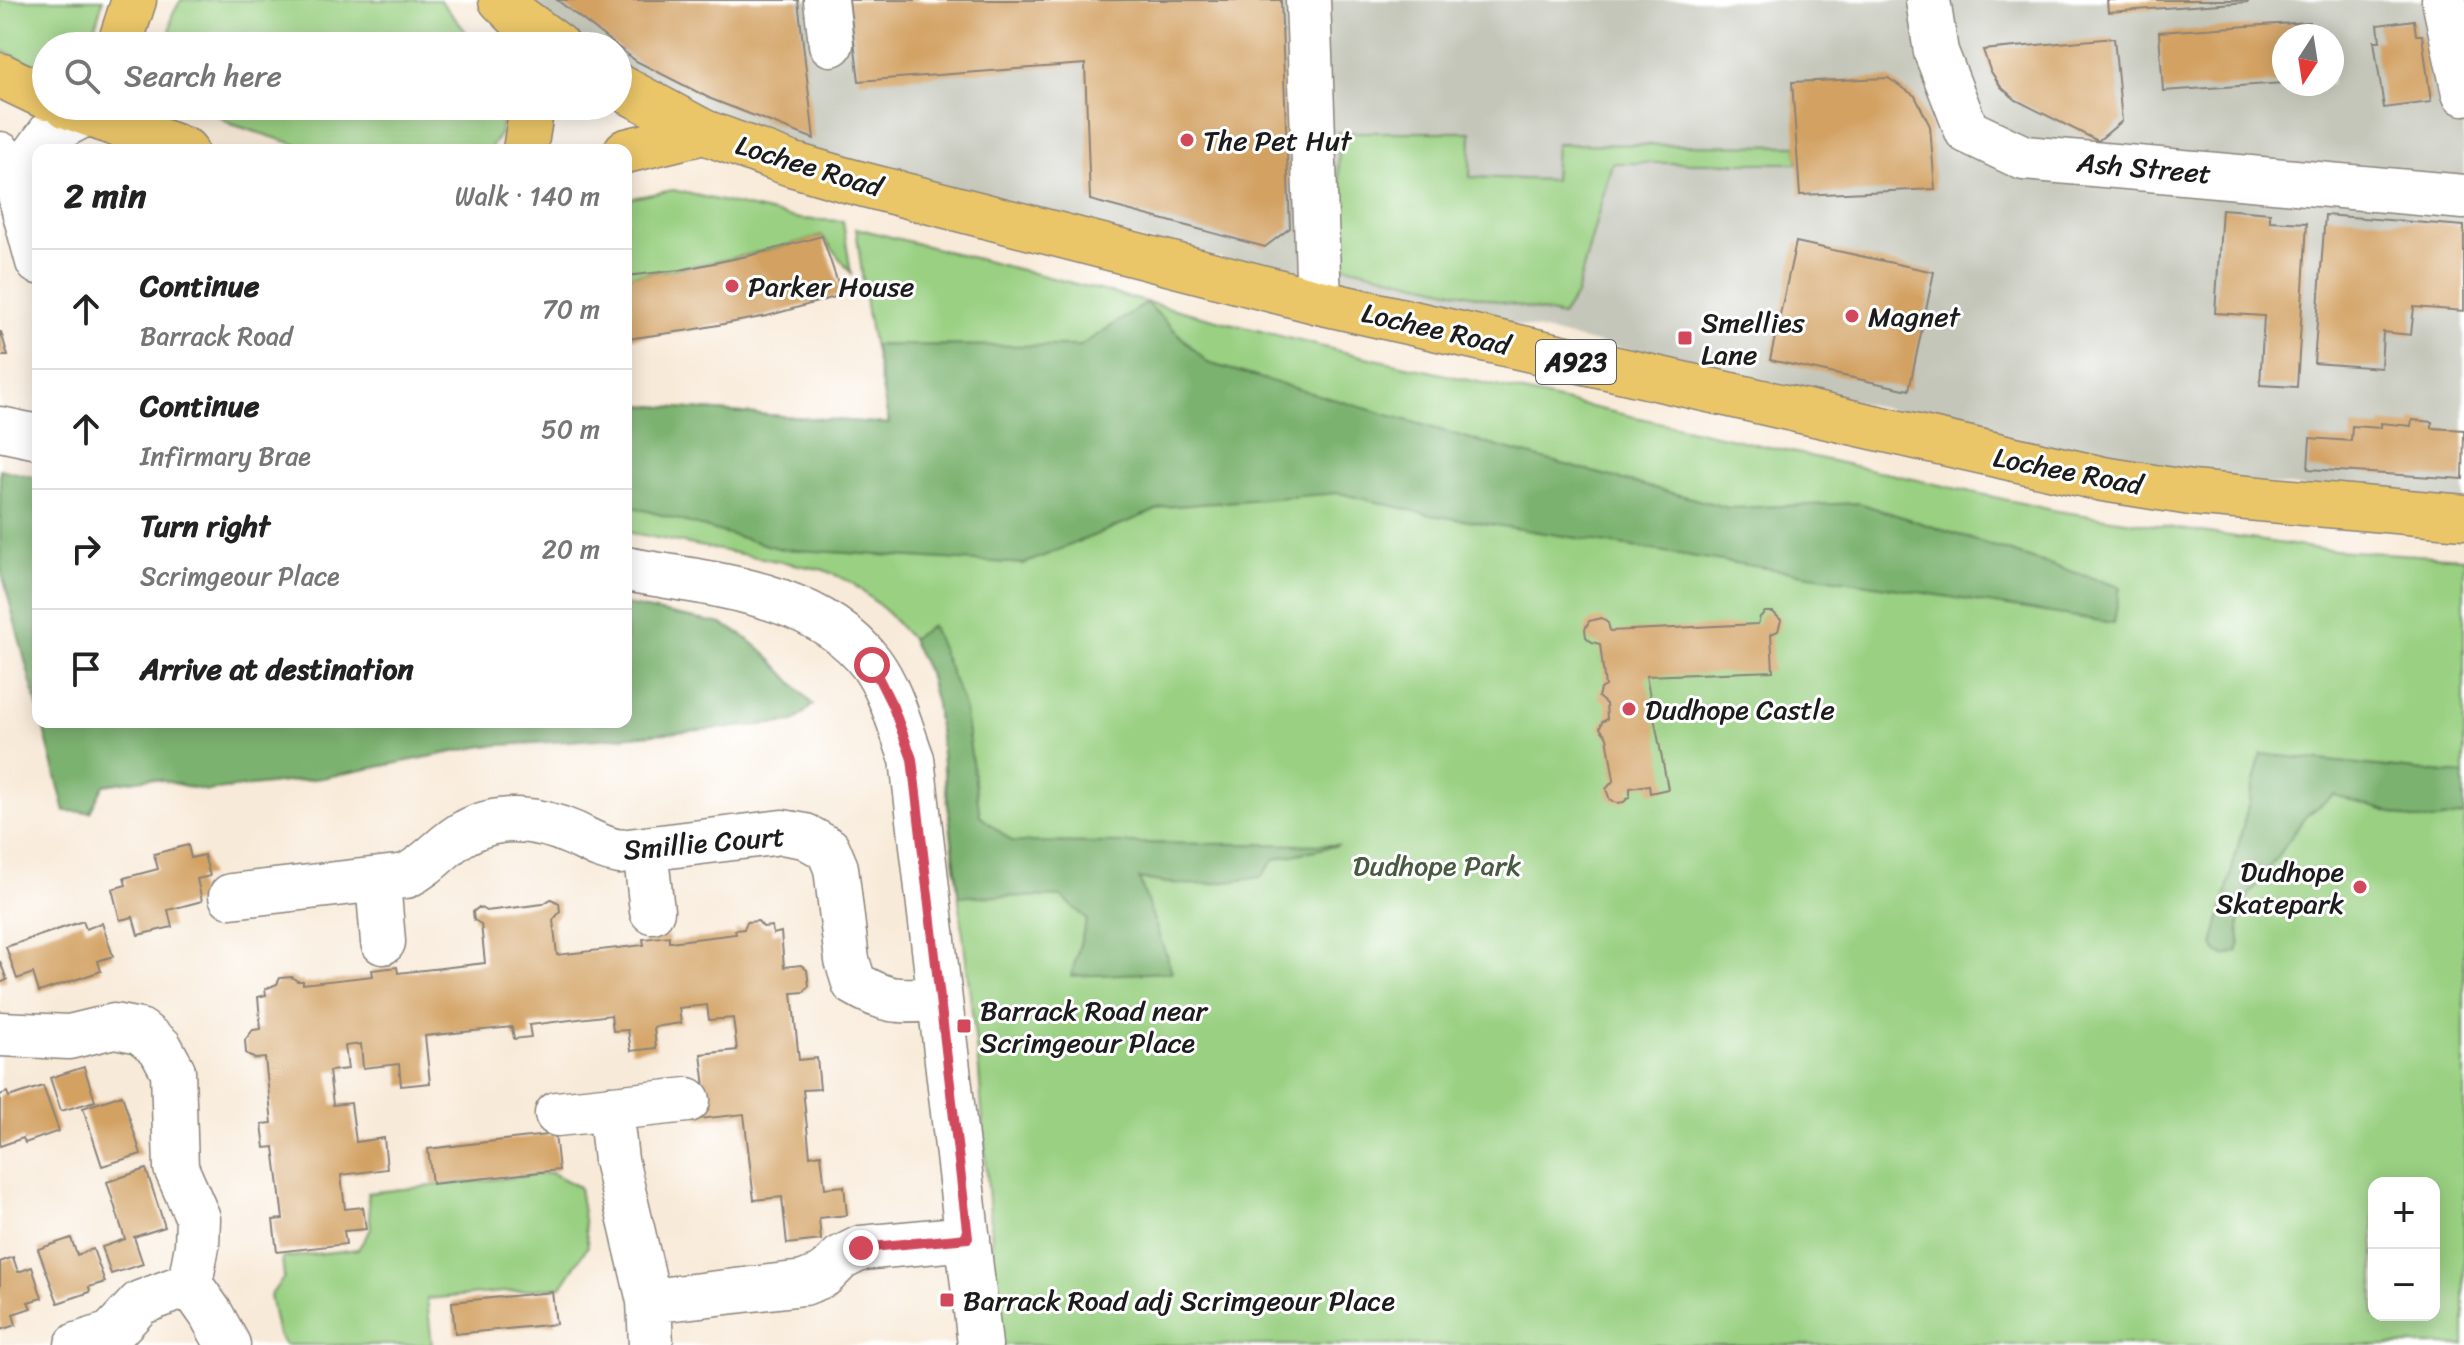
<!DOCTYPE html>
<html lang="en">
<head>
<meta charset="utf-8">
<style>
	body { margin:0; font-family:Sriracha,sans-serif; background:#f2f2f2; color:#222 }
	.controls { position:absolute; right:24px; bottom:24px; display:grid; overflow:hidden; border-radius:16px; box-shadow:0 4px 20px #0003 }
	.controls button { width:72px; height:72px; display:grid; place-items:center; padding:0; border:0; border-bottom:2px solid #e0e0e0; background:#fff; color:#222; font:40px sans-serif }
	.compass { position:absolute; left:2272px; top:24px; width:72px; height:72px; border-radius:50%; background:#fff; box-shadow:0 4px 20px #0003; rotate:192deg }
	.stop { position:absolute; width:24px; height:24px; margin:-18px; border:6px solid #d1495b; border-radius:50%; background:#fff }
	.stop.end { background:#d1495b; border-color:#fff; box-shadow:0 2px 8px #0008 }
	.list { margin:0; padding:0; list-style:none }
	h2 { display:flex; justify-content:space-between; align-items:center; height:104px; margin:0; padding:0 32px; font-size:34px }
	h2 small { font-size:26px; font-weight:400; color:#767676 }
	.list li { display:grid; grid-template-columns:52px 1fr auto; gap:24px; align-items:center; box-sizing:border-box; height:120px; padding:0 32px; border-top:2px solid #e0e0e0 }
	.list b { display:block; font-size:30px; white-space:nowrap }
	.list p { margin:0; font-size:26px; white-space:nowrap; color:#767676 }
	.list em { font-size:26px; font-style:normal; color:#767676 }
	.icon { flex:none; width:44px; height:44px; fill:none; stroke:currentColor; stroke-width:2; stroke-linecap:round; stroke-linejoin:round }
	.map { position:relative; flex:none; width:2464px; height:1345px; overflow:hidden }
	.search { position:absolute; background:#fff; box-shadow:0 4px 20px #0003; left:32px; top:32px; width:600px; height:88px; display:flex; align-items:center; gap:20px; box-sizing:border-box; padding:0 28px; border-radius:44px; color:#767676; font-size:30px }
	.panel { position:absolute; background:#fff; box-shadow:0 4px 20px #0003; left:32px; top:144px; width:600px; height:584px; border-radius:16px }
	.map>svg:first-child { display:block }
	.industrial { fill:#c4c6b9; fill-rule:evenodd }
	.green { fill:#9ad082; stroke:#5b764f; stroke-width:2; fill-rule:evenodd }
	.forest { fill:#7bb270; stroke:#4c6746; stroke-width:2 }
	.building { fill:#d3a264 }
	.lines { fill:none; stroke-linecap:round; stroke-linejoin:round }
	.minor-casing { stroke:#8a837a; stroke-width:47 }
	.major-casing { stroke:#8a837a; stroke-width:47 }
	.minor { stroke:#fff; stroke-width:44 }
	.major { stroke:#ebc669; stroke-width:44 }
	.route { stroke:#d1495b; stroke-width:10 }
	.poi-dot { fill:#d1495b; stroke:#fff; stroke-width:3 }
	.labels { text-anchor:middle; dominant-baseline:central; stroke-width:6; stroke-linejoin:round; paint-order:stroke }
	.shield { fill:#fff; stroke:#606060; stroke-width:2 }
	.shield-label { font-size:26px; font-weight:bold; fill:#1c1c1c }
	.poi-label { font-size:28px; fill:#1c1c1c; stroke:#fff; text-anchor:start }
	.street-label { font-size:28px; fill:#1c1c1c; stroke:#fff }
	.park-label { font-size:28px; fill:#485b40; stroke:#fff }
</style>
</head>
<body>
<div class="map">
<svg width="2464" height="1345" viewBox="0 0 2464 1345">
	<rect width="100%" height="100%" fill="#fff"/>
	<filter id="ink" filterUnits="userSpaceOnUse"><feTurbulence type="fractalNoise" baseFrequency=".0125" numOctaves="2"/><feDisplacementMap in="SourceGraphic" scale="16" xChannelSelector="R" yChannelSelector="G"/><feConvolveMatrix kernelMatrix="1 2 1 2 8 2 1 2 1" color-interpolation-filters="sRGB"/></filter>
	<filter id="wash" filterUnits="userSpaceOnUse"><feTurbulence type="fractalNoise" baseFrequency=".006" numOctaves="4" result="noise"/><feDisplacementMap in="SourceGraphic" scale="32" xChannelSelector="R" yChannelSelector="G"/><feGaussianBlur stdDeviation="1.8" result="paint"/><feColorMatrix in="noise" values="0 0 0 0 0 0 0 0 0 0 0 0 0 0 0 0 0 1.4 0 .05"/><feComposite in="paint" operator="in"/></filter>
	<g filter="url(#wash)">
		<rect width="100%" height="100%" fill="#f8ead8"/>
		<path class="industrial" d="M 501,0 L 2464,0 L 2464,502 L 2189,477 L 828,169 L 618,86 L 618,46 L 558,46 ZM 2284,36 L 2332,36 L 2332,84 L 2284,84 Z"/>
		<path class="green" d="M 0,0 L 103,0 L 95,27 L 95,46 L 46,46 L 46,71 L 0,49 Z
			M 181,0 L 440,0 L 478,46 L 169,46 L 172,15 Z
			M 204,106 L 506,106 L 499,136 L 489,150 L 313,150 L 231,124 Z
			M 1338,132 L 1471,132 L 1470,177 L 1554,180 L 1556,144 L 1797,146 L 1798,163 L 1612,163 L 1576,295 L 1562,316 L 1341,265 Z
			M 673,190 L 800,219 L 843,221 L 851,273 L 822,236 C 757,254 693,268 626,276 L 626,199 Z
			M 856,228 L 1339,351 L 2057,511 L 2319,549 L 2464,558 L 2464,1345 L 1000,1345 L 979,1071 L 936,704 L 928,673 L 911,639 L 885,610 L 851,582 L 824,570 L 626,532 L 626,404 L 889,424 L 867,312 ZM 2374,1183 L 2434,1183 L 2434,1315 L 2374,1315 Z
			M 552,1173 L 579,1187 L 588,1246 L 561,1287 L 427,1299 L 432,1345 L 285,1345 L 278,1335 L 270,1296 L 284,1277 L 282,1258 L 358,1249 L 371,1229 L 367,1193 Z"/>
		<path class="forest" d="M 1147,303 L 1208,363 L 1506,449 L 1729,508 L 1859,503 L 2120,587 L 2114,623 L 1431,515 L 1339,493 L 1164,507 L 1024,564 L 781,549 L 626,505 L 626,404 L 889,424 L 874,345 L 1080,346 Z
			M 0,469 L 38,478 L 38,709 L 0,566 Z
			M 626,605 L 722,624 C 761,642 784,674 813,705 L 794,722 L 597,739 L 484,746 L 322,778 L 207,791 L 151,778 L 104,785 L 90,812 L 65,811 L 42,722 L 626,722 Z
			M 932,626 L 964,706 L 980,816 L 1013,842 L 1339,845 L 1275,859 L 1261,877 C 1216,884 1185,889 1139,878 L 1172,972 L 1071,976 L 1087,919 L 1062,897 L 959,896 L 936,704 L 928,673 L 911,639 Z
			M 2261,754 L 2464,775 L 2464,815 L 2438,820 L 2415,820 L 2334,795 L 2306,816 L 2248,897 L 2239,922 L 2240,943 L 2237,952 L 2225,956 L 2217,952 L 2213,945 Z"/>
		<g id="blocks">
			<path class="building" d="M 557,0 L 798,0 L 814,139 L 711,99 L 636,61 Z
				M 849,0 L 1281,0 L 1290,228 L 1265,247 L 1090,200 L 1085,64 L 859,81 Z
				M 2107,0 L 2248,0 L 2248,2 L 2108,12 Z
				M 2414,20 L 2416,35 L 2422,35 L 2431,102 L 2384,108 L 2374,41 L 2380,41 L 2378,25 Z
				M 2309,22 L 2310,36 L 2284,36 L 2284,83 L 2163,91 L 2159,32 Z
				M 2114,38 L 2122,121 L 2098,141 L 2016,100 L 2001,87 L 1990,70 L 1983,50 Z
				M 1888,78 L 1915,96 L 1930,126 L 1935,189 L 1800,195 L 1792,82 Z
				M 2222,209 L 2270,213 L 2270,221 L 2307,223 L 2297,387 L 2260,385 L 2264,316 L 2215,313 Z
				M 2325,215 L 2464,226 L 2464,311 L 2414,307 L 2411,335 L 2383,332 L 2381,368 L 2314,363 Z
				M 822,236 L 842,295 L 767,316 L 691,330 L 626,339 L 626,276 L 680,270 L 752,255 Z
				M 1796,242 L 1934,272 L 1909,390 L 1770,360 Z
				M 0,332 L 1,332 L 8,356 L 0,356 Z
				M 2412,420 L 2432,422 L 2432,428 L 2464,430 L 2463,479 L 2308,469 L 2310,438 L 2351,441 L 2352,426 L 2381,428 L 2381,423 L 2411,426 Z
				M 1765,612 L 1773,612 L 1781,620 L 1778,631 L 1771,634 L 1773,671 L 1646,676 L 1668,789 L 1650,793 L 1649,785 L 1630,788 L 1630,796 L 1624,802 L 1617,803 L 1610,800 L 1606,789 L 1614,780 L 1607,737 L 1600,728 L 1602,722 L 1607,719 L 1606,704 L 1598,697 L 1600,689 L 1605,686 L 1600,644 L 1592,642 L 1586,637 L 1585,629 L 1589,621 L 1601,618 L 1608,623 L 1610,631 L 1758,624 L 1760,617 Z
				M 188,845 L 191,858 L 204,855 L 210,876 L 197,879 L 202,901 L 168,910 L 172,927 L 138,935 L 133,917 L 120,920 L 112,889 L 126,885 L 124,878 L 158,869 L 154,854 Z
				M 551,899 L 559,903 L 560,912 L 553,920 L 557,955 L 644,945 L 643,939 L 669,936 L 669,942 L 736,934 L 735,930 L 744,929 L 747,922 L 758,921 L 763,927 L 772,926 L 773,934 L 781,932 L 784,967 L 801,965 L 807,970 L 809,986 L 804,992 L 792,993 L 799,1060 L 817,1058 L 820,1089 L 803,1090 L 810,1156 L 821,1154 L 825,1188 L 844,1186 L 847,1215 L 819,1218 L 821,1240 L 787,1244 L 782,1197 L 754,1200 L 744,1114 L 699,1119 L 695,1088 L 705,1087 L 701,1054 L 737,1050 L 733,1018 L 709,1020 L 707,1005 L 679,1008 L 681,1023 L 654,1027 L 656,1048 L 631,1051 L 628,1030 L 613,1031 L 611,1015 L 529,1025 L 531,1037 L 514,1039 L 512,1027 L 425,1036 L 430,1083 L 401,1086 L 399,1064 L 363,1068 L 361,1044 L 345,1046 L 348,1069 L 329,1071 L 333,1105 L 351,1103 L 356,1142 L 384,1138 L 387,1169 L 341,1175 L 345,1209 L 363,1207 L 366,1229 L 344,1231 L 346,1244 L 277,1252 L 273,1220 L 283,1219 L 274,1147 L 265,1148 L 262,1124 L 272,1123 L 265,1058 L 255,1059 L 246,1053 L 245,1040 L 253,1030 L 261,1029 L 258,997 L 266,995 L 265,989 L 277,984 L 280,978 L 292,977 L 297,981 L 303,981 L 303,984 L 373,976 L 372,970 L 397,967 L 398,973 L 485,963 L 481,924 L 474,920 L 473,912 L 479,907 L 486,911 L 543,904 Z
				M 83,921 L 86,929 L 102,923 L 113,956 L 98,961 L 101,971 L 39,992 L 33,973 L 17,979 L 6,947 Z
				M 0,961 L 7,980 L 0,983 Z
				M 84,1067 L 95,1101 L 61,1111 L 50,1078 Z
				M 43,1086 L 59,1131 L 25,1143 L 23,1138 L 0,1146 L 0,1095 L 7,1092 L 9,1097 Z
				M 122,1095 L 141,1154 L 102,1166 L 83,1108 Z
				M 555,1134 L 559,1170 L 432,1184 L 428,1149 Z
				M 146,1169 L 165,1227 L 134,1237 L 143,1264 L 111,1274 L 102,1247 L 125,1239 L 107,1182 Z
				M 71,1238 L 77,1255 L 93,1249 L 105,1282 L 89,1287 L 90,1292 L 58,1303 L 38,1249 Z
				M 13,1257 L 18,1272 L 32,1267 L 42,1298 L 28,1302 L 31,1308 L 13,1314 L 16,1325 L 0,1330 L 0,1262 Z
				M 552,1292 L 556,1324 L 455,1334 L 452,1302 Z"/>
		</g>
	</g>
	<g filter="url(#ink)">
		<use href="#blocks" fill-opacity="0" stroke="#8a837a" stroke-width="2"/>
		<g class="lines">
			<g class="minor-casing">
				<path id="minor" d="M 826,0 L 831,44
					M 1308,0 L 1319,302
					M 1928,0 L 1936,52 L 1967,131 L 2024,158 L 2464,197
					M 2444,0 L 2464,93
					M 0,154 L 16,180 L 38,262
					M 16,180 L 51,132 L 85,114
					M 0,429 L 38,437
					M 626,569 C 710,585 815,590 871,663 C 891,690 900,727 912,759 L 980,1345
					M 645,849 L 652,911
					M 378,881 L 383,942
					M 231,896 L 406,876 C 431,864 444,843 466,832 C 501,813 540,819 574,834 C 591,842 602,849 620,852 L 782,832 L 805,836 L 828,849 L 836,868 L 847,960 L 854,983 C 889,1004 900,1001 939,999
					M 0,1034 L 69,1037 L 114,1026 L 140,1031 L 160,1047 L 173,1071 L 176,1168 L 198,1218 L 197,1246 L 190,1284
					M 610,1108 L 616,1160 L 649,1301
					M 557,1114 L 688,1100
					M 190,1284 L 211,1314 L 228,1345
					M 77,1345 L 111,1334 L 140,1303 L 190,1284
					M 651,1345 L 649,1301 L 804,1283 L 824,1275 L 841,1258 L 861,1248 L 968,1238"/>
			</g>
			<g class="major-casing">
				<path id="major" d="M 501,0 L 516,15 L 558,46
					M 123,46 L 122,37 L 134,0
					M 0,75 L 46,97
					M 618,86 L 704,132 L 791,164 L 846,180 L 1319,302 L 2103,479 L 2191,493 L 2464,517
					M 67,106 L 185,150
					M 525,150 L 532,106
					M 626,151 L 704,132"/>
			</g>
			<use href="#minor" class="minor"/>
			<use href="#major" class="major"/>
		</g>
	</g>
	<g class="lines" filter="url(#ink)">
		<path class="route" d="M 861,1248 L 968,1238 L 912,759 L 893,707 L 872,665"/>
	</g>
	<g class="poi-dot">
		<circle cx="1187" cy="140" r="8"/>
		<circle cx="732" cy="286" r="8"/>
		<circle cx="1852" cy="316" r="8"/>
		<rect x="1677" y="330" width="16" height="16" rx="4"/>
		<circle cx="1629" cy="709" r="8"/>
		<circle cx="2360" cy="887" r="8"/>
		<rect x="956" y="1018" width="16" height="16" rx="4"/>
		<rect x="939" y="1292" width="16" height="16" rx="4"/>
	</g>
	<g class="labels">
		<rect class="shield" x="1536" y="340" width="80" height="44" rx="6"/>
		<g class="shield-label">
			<text x="1576" y="362">A923</text>
		</g>
		<g class="poi-label">
			<text x="1203" y="140">The Pet Hut</text>
			<text x="748" y="286">Parker House</text>
			<text x="1868" y="316">Magnet</text>
			<text x="1701" y="322">Smellies<tspan x="1701" dy="32">Lane</tspan></text>
			<text x="1645" y="709">Dudhope Castle</text>
			<text x="2344" y="871" text-anchor="end">Dudhope<tspan x="2344" dy="32">Skatepark</tspan></text>
			<text x="980" y="1010">Barrack Road near<tspan x="980" dy="32">Scrimgeour Place</tspan></text>
			<text x="963" y="1300">Barrack Road adj Scrimgeour Place</text>
		</g>
		<g class="street-label">
			<text transform="translate(809 166) rotate(17)">Lochee Road</text>
			<text transform="translate(2144 168) rotate(5)">Ash Street</text>
			<text transform="translate(1436 329) rotate(13)">Lochee Road</text>
			<text transform="translate(2068 471) rotate(11)">Lochee Road</text>
			<text transform="translate(704 843) rotate(-5)">Smillie Court</text>
		</g>
		<g class="park-label">
			<text x="1437" y="865">Dudhope Park</text>
		</g>
	</g>
</svg>
<div class="controls">
<button>+</button>
<button>−</button>
</div>
<svg class="compass" viewBox="-18 -18 36 36"><path d="M0-13l5 13h-10z" fill="#e53935"/><path d="M0 13l5-13h-10z" fill="#767676"/></svg>
<div class="stop" style="left:872px;top:665px"></div>
<div class="stop end" style="left:861px;top:1248px"></div>
<div class="search"><svg class="icon" aria-label="search" viewBox="0 0 24 24"><circle cx="10" cy="10" r="6"/><path d="M15 15l6 6"/></svg>Search here</div>
<section class="panel">
<h2>2 min<small>Walk · 140 m</small></h2>
<ul class="list">
<li><svg class="icon" aria-label="ahead" viewBox="0 0 24 24"><path d="M12 20V5M6 11l6-6 6 6"/></svg><div><b>Continue</b><p>Barrack Road</p></div><em>70 m</em></li>
<li><svg class="icon" aria-label="ahead" viewBox="0 0 24 24"><path d="M12 20V5M6 11l6-6 6 6"/></svg><div><b>Continue</b><p>Infirmary Brae</p></div><em>50 m</em></li>
<li><svg class="icon" aria-label="right" viewBox="0 0 24 24"><path d="M7 20v-9h11M14 6l5 5-5 5"/></svg><div><b>Turn right</b><p>Scrimgeour Place</p></div><em>20 m</em></li>
<li><svg class="icon" aria-label="arrive" viewBox="0 0 24 24"><path d="M6 21V4h12l-3 4 3 4H6"/></svg><div><b>Arrive at destination</b></div></li>
</ul>
</section>
</div>
</body>
</html>
